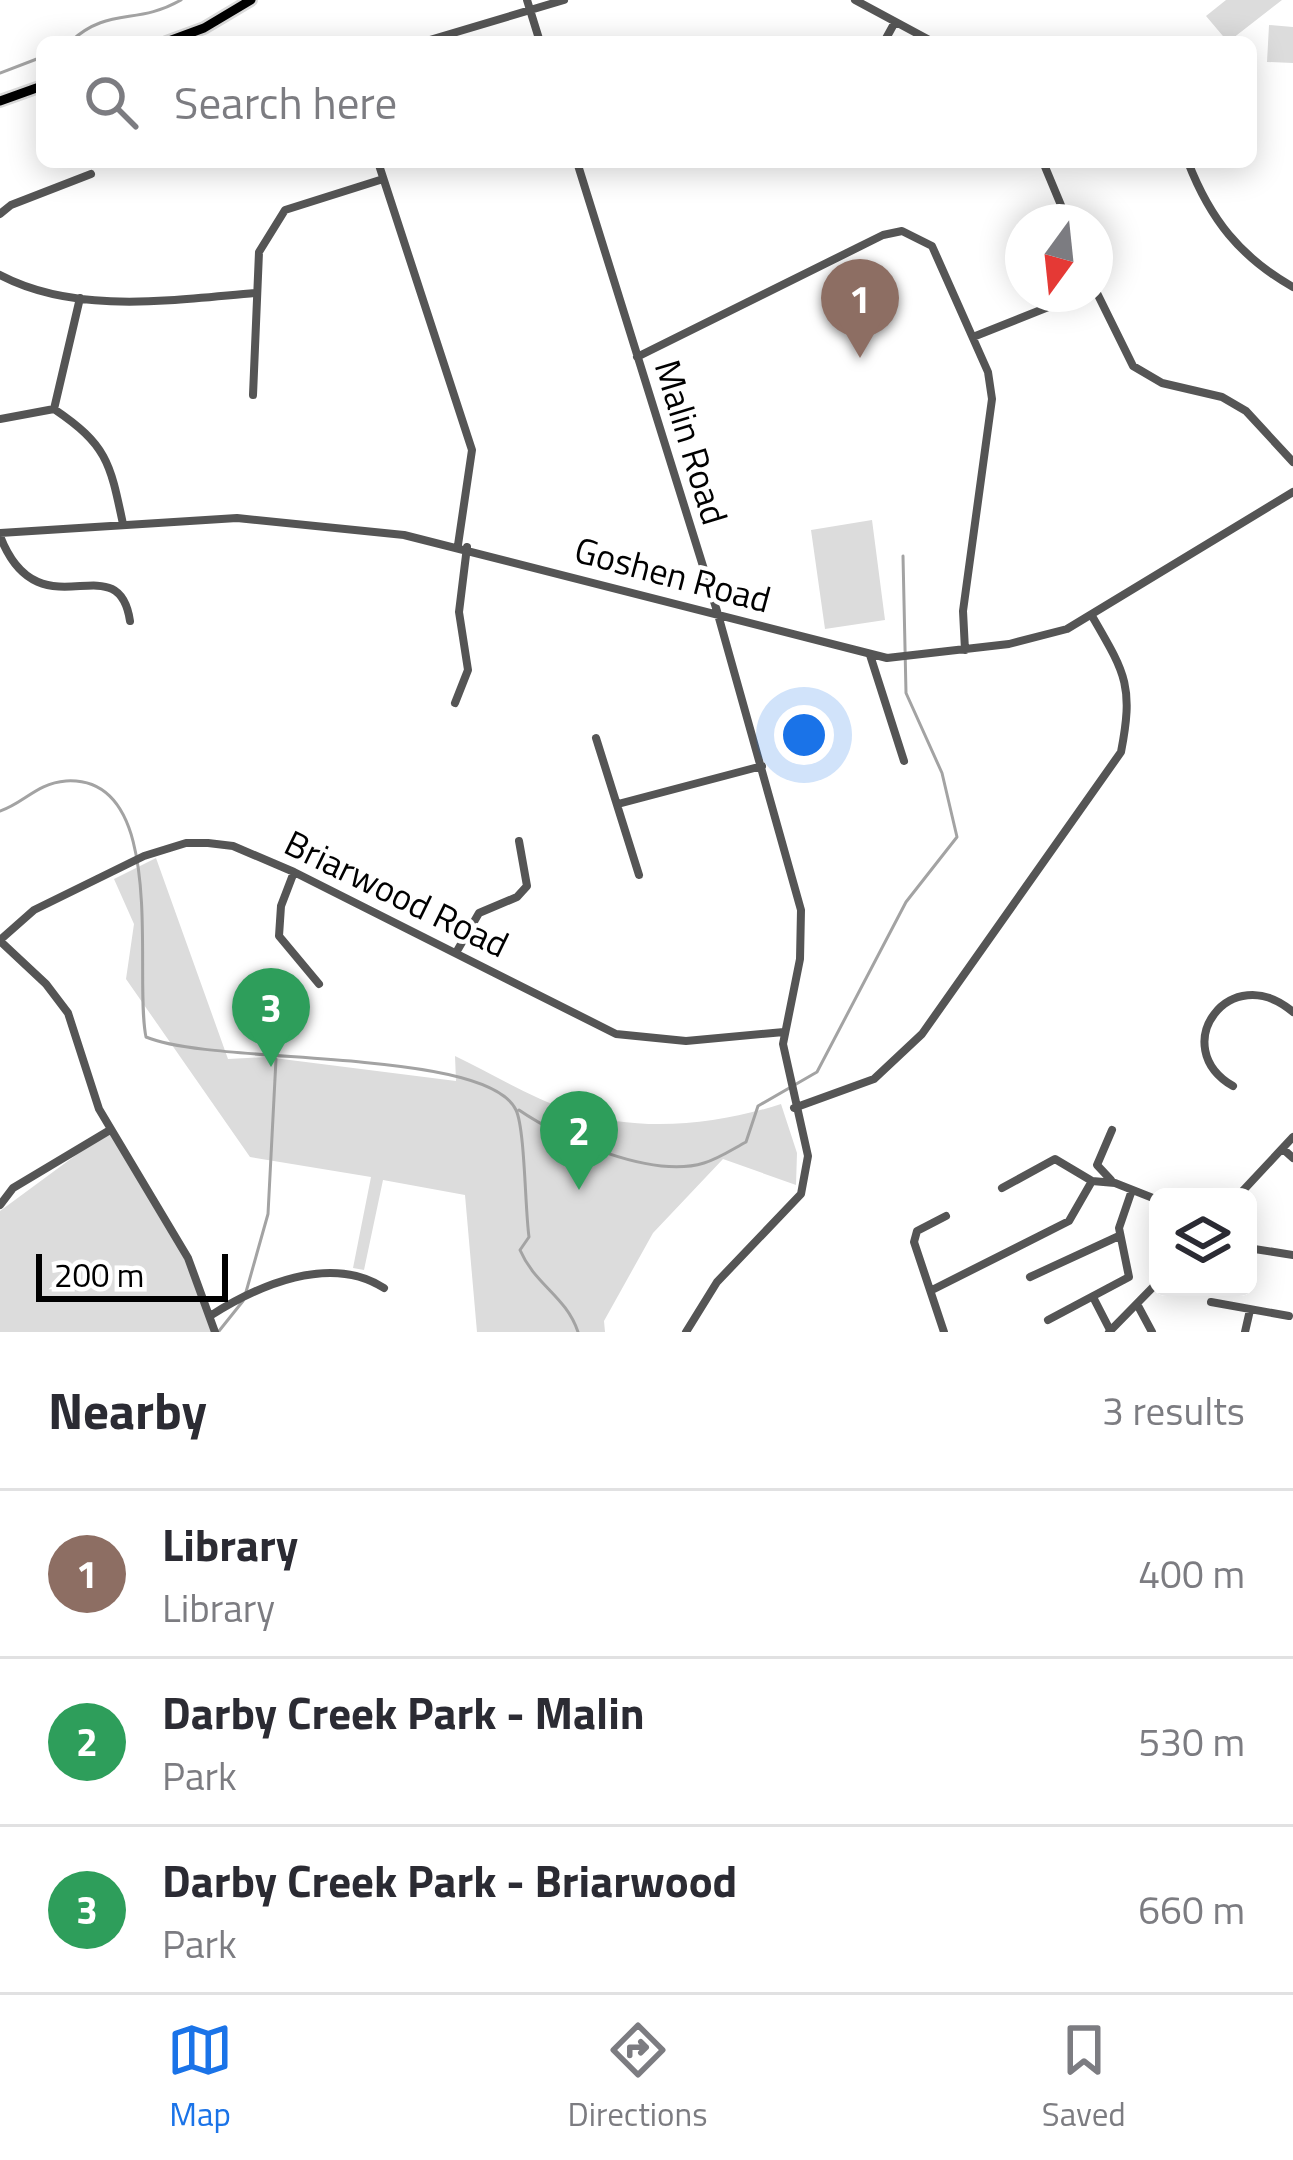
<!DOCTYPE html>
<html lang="en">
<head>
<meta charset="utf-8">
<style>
	body { margin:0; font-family:"Titillium Web",sans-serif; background:#f2f2f3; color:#2b2b33 }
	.controls { position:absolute; right:36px; bottom:36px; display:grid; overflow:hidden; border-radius:18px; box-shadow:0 6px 30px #0003 }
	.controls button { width:108px; height:108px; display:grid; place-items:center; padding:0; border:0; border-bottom:3px solid #e1e1e2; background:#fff; color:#2b2b33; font:60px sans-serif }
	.compass { position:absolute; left:1005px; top:204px; width:108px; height:108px; border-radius:50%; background:#fff; box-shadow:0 6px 30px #0003; rotate:195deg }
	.scale { position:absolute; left:36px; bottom:30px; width:192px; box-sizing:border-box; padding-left:12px; border:6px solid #000; border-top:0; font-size:33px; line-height:42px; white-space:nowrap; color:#000; -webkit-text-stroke:9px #fff; paint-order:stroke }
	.you { position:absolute; left:804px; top:735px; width:42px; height:42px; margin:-30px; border:9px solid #fff; border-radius:50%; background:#1a73e8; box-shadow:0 0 0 18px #1a73e833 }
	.badge { display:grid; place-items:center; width:78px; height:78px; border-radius:50%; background:#1a73e8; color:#fff; font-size:39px; font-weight:700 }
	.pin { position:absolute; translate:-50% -99px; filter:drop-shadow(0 3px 6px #0008) }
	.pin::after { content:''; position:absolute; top:63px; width:42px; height:36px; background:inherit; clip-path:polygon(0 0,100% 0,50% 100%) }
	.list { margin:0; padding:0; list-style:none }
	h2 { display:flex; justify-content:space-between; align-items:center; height:156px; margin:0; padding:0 48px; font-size:51px }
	h2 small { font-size:39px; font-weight:400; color:#7c7c81 }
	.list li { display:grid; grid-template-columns:78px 1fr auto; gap:36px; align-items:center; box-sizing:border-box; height:168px; padding:0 48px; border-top:3px solid #e1e1e2 }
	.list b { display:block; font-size:45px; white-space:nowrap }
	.list p { margin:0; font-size:39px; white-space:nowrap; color:#7c7c81 }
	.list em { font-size:39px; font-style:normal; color:#7c7c81 }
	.icon { flex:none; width:66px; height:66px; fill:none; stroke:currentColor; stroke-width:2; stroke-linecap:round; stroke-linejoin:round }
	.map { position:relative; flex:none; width:1293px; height:1332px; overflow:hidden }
	.search { position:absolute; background:#fff; box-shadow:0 6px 30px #0003; left:36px; right:36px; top:36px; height:132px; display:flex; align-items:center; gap:30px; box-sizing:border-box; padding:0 42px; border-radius:18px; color:#7c7c81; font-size:45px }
	.sheet { height:660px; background:#fff }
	nav { display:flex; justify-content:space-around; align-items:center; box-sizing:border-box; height:168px; border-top:3px solid #e1e1e2; background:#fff; font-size:33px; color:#7c7c81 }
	nav a { display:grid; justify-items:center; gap:6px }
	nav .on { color:#1a73e8 }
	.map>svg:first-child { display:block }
	.green { fill:#dcdcdc }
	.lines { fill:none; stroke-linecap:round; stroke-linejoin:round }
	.stream { stroke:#a3a3a3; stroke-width:3 }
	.major-casing { stroke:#dbdbdb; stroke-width:14 }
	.minor { stroke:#555; stroke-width:8 }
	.major { stroke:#000; stroke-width:9 }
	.labels { text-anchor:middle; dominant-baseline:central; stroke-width:9; stroke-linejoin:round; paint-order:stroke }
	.street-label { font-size:36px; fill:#000; stroke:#fff }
</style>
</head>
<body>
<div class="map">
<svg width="1293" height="1332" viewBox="0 0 1293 1332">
	<rect width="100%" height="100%" fill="#fff"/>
	<path class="green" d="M 1226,0 L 1282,0 L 1228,42 L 1206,16 Z
		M 1269,25 L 1293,27 L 1293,63 L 1267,62 Z
		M 872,520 L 885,620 L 825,629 L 811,530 Z
		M 156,858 L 228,1059 L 266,1057 L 456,1081 L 455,1056 C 493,1074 532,1099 572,1111 C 640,1133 716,1125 781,1104 L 797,1153 L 796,1185 L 723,1159 L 653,1233 L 604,1321 L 605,1332 L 477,1332 L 465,1195 L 383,1180 L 364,1270 L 353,1268 L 371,1177 L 250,1157 L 126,979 L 134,924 L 114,879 Z
		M 110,1130 L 176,1238 L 219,1332 L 0,1332 L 0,1211 Z"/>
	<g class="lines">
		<path class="stream" d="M 70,42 C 109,6 136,26 181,0
			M 0,73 L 42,57
			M 0,811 C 24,803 37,783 66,781 C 170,775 133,976 146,1037 C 214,1066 487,1047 516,1110 C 525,1129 525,1209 529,1237 L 520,1250 C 535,1285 566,1296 578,1332
			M 519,1110 C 561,1139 652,1179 704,1163 C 718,1159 733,1149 746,1142 L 758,1106 L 817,1072 L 906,902 L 957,837 L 942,773 L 906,693 L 903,556
			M 246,1292 L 268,1214 L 276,1059
			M 219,1331 L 243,1301"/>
		<g class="major-casing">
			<path id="major" d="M 166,42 L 204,28 L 251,0
				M 0,101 L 42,86"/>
		</g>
		<path class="minor" d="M 527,0 L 540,42
			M 855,0 L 933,42
			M 423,42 L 564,0
			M 884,42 L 895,22
			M 378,162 L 472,450 L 458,545
			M 577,162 L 717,611 L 801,910 L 800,959 L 783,1044 L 808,1156 L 801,1194 L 717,1282 L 686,1332
			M 1043,162 L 1068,222
			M 1188,162 C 1210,219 1240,257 1293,287
			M 0,214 L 11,205 L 91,174
			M 0,275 C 76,315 173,300 255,293
			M 1095,289 L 1133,366 L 1162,383 L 1222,397 L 1246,411 L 1293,462
			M 973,337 L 1081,294
			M 637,357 L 883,235 L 902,231 L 932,246 L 988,372 L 992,399 L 963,611 L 965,650
			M 253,395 L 259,252 L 285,210 L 380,180
			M 54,409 L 80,298
			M 0,419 L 54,409 C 107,445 110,462 123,524
			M 0,533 L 237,518 L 404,535 L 887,658 L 1009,644 L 1067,629 L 1293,492
			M 0,536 C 39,637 118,541 130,621
			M 870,655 L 904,761
			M 455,703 L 468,670 L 459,612 L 467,547
			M 596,738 L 639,875
			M 618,804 L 762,766
			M 294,872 L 281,906 L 279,936 L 319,984
			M 0,940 L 34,910 L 144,856 L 186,843 L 208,843 L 233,846 L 294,872 L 616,1034 L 686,1041 L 784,1032
			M 0,941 L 46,984 L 68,1013 L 99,1109 L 188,1258 L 215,1332
			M 457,951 L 479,913 L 517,897 L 527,886 L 519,841
			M 1233,1086 C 1166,1047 1230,958 1293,1012
			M 794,1108 L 874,1079 L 922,1034 L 1121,752 C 1134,685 1125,673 1092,616
			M 1283,1149 L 1293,1158
			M 1111,1180 L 1097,1165 L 1112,1130
			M 1002,1188 L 1055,1159 L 1092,1181 L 1115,1183 L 1158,1200
			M 1237,1197 L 1293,1137
			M 0,1205 L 13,1188 L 110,1130
			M 1248,1248 L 1293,1255
			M 1030,1277 L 1119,1236
			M 932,1290 L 1069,1221 L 1092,1181
			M 1093,1297 L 1110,1330
			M 1211,1302 L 1289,1316
			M 1137,1304 L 1152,1332
			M 210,1316 C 257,1286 330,1253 384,1288
			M 1048,1320 L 1129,1277 L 1119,1228 L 1132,1190
			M 944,1332 L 914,1242 L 917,1231 L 946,1216
			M 1109,1332 L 1158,1282
			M 1245,1332 L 1250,1310"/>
		<use href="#major" class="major"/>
	</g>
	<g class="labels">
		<g class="street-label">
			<text transform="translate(692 442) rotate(73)">Malin Road</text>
			<text transform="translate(673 574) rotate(15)">Goshen Road</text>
			<text transform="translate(397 893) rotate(26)">Briarwood Road</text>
		</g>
	</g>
</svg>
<div class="controls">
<button><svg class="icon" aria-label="layers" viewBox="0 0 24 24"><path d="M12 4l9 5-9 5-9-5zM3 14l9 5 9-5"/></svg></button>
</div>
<svg class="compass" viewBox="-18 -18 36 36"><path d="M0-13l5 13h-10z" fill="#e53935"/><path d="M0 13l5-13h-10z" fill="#7c7c81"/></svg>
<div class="scale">200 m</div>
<div class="you"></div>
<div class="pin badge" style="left:860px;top:358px;background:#8d6e63">1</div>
<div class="pin badge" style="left:579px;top:1190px;background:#2e9e5b">2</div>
<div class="pin badge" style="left:271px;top:1067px;background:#2e9e5b">3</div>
<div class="search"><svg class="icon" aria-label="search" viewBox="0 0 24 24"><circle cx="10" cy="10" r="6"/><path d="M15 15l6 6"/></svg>Search here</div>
</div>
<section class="sheet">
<h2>Nearby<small>3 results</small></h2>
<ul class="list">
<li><span class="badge" style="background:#8d6e63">1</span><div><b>Library</b><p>Library</p></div><em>400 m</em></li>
<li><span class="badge" style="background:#2e9e5b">2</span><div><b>Darby Creek Park - Malin</b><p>Park</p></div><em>530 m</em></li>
<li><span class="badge" style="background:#2e9e5b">3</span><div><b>Darby Creek Park - Briarwood</b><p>Park</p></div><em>660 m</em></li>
</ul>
</section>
<nav>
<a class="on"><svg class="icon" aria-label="map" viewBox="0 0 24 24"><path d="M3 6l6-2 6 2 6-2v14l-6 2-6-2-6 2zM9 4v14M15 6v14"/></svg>Map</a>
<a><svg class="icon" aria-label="directions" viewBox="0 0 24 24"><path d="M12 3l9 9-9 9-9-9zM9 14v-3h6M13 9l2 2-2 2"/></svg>Directions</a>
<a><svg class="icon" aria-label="saved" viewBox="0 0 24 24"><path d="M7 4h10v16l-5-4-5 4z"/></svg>Saved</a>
</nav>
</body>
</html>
